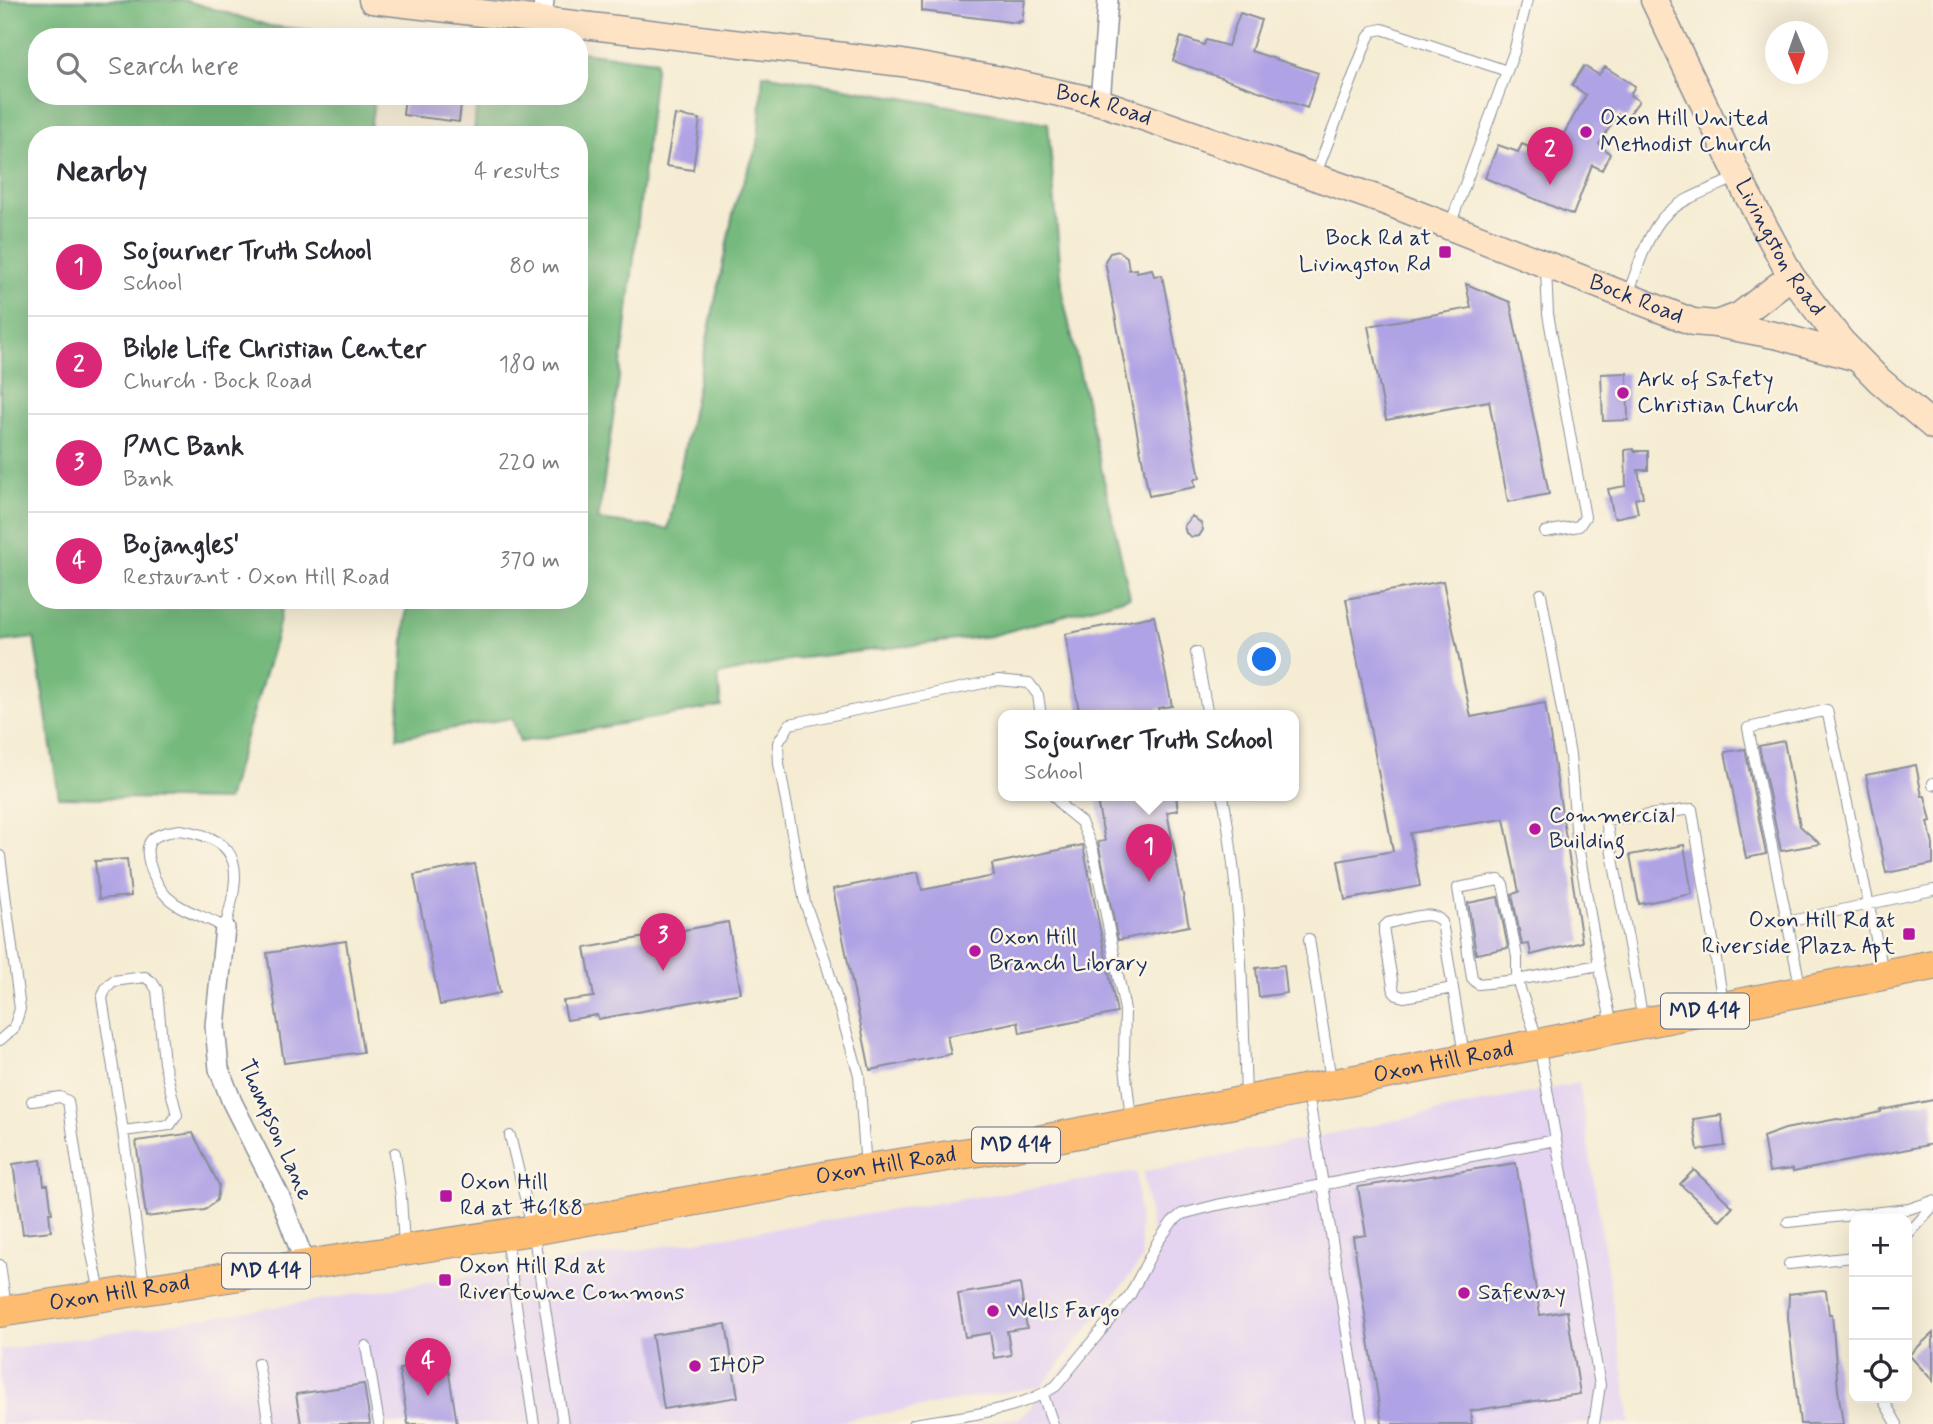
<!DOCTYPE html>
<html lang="en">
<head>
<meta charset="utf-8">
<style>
	body { margin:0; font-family:Mynerve,sans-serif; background:#f2f2f3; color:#2b2b33 }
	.controls { position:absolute; right:21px; bottom:21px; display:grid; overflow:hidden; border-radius:14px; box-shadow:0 7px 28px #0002 }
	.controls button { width:63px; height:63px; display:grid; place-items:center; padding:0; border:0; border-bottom:2px solid #e1e1e2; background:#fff; color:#2b2b33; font:35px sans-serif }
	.compass { position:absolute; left:1765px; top:21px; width:63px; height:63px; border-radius:50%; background:#fff; box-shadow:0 7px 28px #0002; rotate:178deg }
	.you { position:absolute; left:1265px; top:660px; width:24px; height:24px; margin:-18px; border:5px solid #fff; border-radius:50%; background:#1a73e8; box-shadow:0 0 0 10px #1a73e833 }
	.badge { display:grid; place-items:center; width:46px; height:46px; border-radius:50%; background:#db2777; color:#fff; font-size:23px; font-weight:700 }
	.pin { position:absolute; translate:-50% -58px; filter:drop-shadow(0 2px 4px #0008) }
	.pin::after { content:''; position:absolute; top:37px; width:24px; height:21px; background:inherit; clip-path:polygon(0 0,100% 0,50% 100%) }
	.popup { position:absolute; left:998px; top:710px; width:301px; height:91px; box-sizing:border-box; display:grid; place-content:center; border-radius:14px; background:#fff; filter:drop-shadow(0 2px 5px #0005); font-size:23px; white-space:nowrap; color:#7c7c81 }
	.popup b { font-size:26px; color:#2b2b33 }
	.popup::after { content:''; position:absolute; left:50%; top:100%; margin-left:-14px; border:14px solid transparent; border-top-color:#fff }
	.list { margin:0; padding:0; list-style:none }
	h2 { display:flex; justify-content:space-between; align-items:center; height:91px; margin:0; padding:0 28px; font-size:30px }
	h2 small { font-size:23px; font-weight:400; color:#7c7c81 }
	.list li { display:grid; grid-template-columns:46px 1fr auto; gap:21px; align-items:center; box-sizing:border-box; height:98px; padding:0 28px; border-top:2px solid #e1e1e2 }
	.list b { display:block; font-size:26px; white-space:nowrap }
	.list p { margin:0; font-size:23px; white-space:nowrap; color:#7c7c81 }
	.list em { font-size:23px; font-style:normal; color:#7c7c81 }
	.icon { flex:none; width:38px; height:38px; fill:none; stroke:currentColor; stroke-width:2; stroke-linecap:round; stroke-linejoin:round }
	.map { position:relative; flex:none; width:1933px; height:1424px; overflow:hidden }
	.search { position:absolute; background:#fff; box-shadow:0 7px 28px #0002; left:28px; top:28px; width:560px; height:77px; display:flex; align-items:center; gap:18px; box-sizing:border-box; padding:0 24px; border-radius:28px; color:#7c7c81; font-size:26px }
	.panel { position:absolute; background:#fff; box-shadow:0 7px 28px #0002; left:28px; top:126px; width:560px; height:483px; border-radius:28px }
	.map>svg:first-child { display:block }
	.built { fill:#e4d3f1 }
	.forest { fill:#75b97d; stroke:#48746e; stroke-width:2 }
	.building { fill:#b0a3e5 }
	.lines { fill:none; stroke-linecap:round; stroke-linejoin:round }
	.service-casing { stroke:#888e98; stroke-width:12 }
	.minor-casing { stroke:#888e98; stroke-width:22 }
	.secondary-casing { stroke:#888e98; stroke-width:29 }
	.primary-casing { stroke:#888e98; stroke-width:32 }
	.service { stroke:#fff; stroke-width:10 }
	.minor { stroke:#fff; stroke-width:19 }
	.secondary { stroke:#fee4c5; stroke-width:26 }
	.primary { stroke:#fdbc6f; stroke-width:30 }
	.poi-dot { fill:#b5179e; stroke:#fcf5e5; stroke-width:2.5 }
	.labels { text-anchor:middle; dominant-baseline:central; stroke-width:5; stroke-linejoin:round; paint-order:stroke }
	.shield { fill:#fcf5e5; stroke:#5e6a86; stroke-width:2 }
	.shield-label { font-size:21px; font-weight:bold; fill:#1b2f5e }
	.street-label { font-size:23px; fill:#1b2f5e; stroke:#fcf5e5 }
	.poi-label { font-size:23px; fill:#1b2f5e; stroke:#fcf5e5; text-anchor:start }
</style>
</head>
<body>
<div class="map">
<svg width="1933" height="1424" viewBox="0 0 1933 1424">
	<rect width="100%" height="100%" fill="#fcf5e5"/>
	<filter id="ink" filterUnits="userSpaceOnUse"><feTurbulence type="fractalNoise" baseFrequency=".0143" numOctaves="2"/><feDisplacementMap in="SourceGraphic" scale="14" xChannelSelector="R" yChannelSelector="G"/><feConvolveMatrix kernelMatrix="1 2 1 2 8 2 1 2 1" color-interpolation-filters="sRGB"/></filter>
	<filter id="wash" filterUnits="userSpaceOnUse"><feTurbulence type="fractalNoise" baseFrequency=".00686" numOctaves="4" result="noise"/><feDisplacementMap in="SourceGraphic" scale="28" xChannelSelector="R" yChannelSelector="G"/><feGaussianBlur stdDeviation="1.57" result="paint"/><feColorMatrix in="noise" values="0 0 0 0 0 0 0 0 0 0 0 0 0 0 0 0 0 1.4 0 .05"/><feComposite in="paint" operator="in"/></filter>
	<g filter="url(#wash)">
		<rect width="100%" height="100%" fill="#f5ecd3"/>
		<path class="built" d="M 1579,1083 L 1631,1424 L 976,1424 L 1022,1417 L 1157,1265 L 1143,1172 Z
			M 1136,1172 L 1142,1260 L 1042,1386 L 824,1424 L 0,1424 L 0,1350 Z"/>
		<path class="forest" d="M 0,0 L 184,0 L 270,26 L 377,37 L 37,37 L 37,96 L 375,96 L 369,135 L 37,135 L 37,600 L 284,600 L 276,637 L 227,800 L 59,797 L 34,638 L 0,642 Z
			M 579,52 L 656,61 L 625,337 L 598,520 L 668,529 L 735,204 L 758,144 L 763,74 L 1048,123 L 1063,297 L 1130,597 L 991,636 L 794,659 L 718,675 L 721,706 L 520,742 L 512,718 L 397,738 L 407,600 L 579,600 L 579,135 L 474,135 L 477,96 L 579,96 Z"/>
		<g id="blocks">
			<path class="building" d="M 922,0 L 1025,0 L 1022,22 L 1019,21 L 1019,23 L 922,11 Z
				M 1240,13 L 1261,20 L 1251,51 L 1318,73 L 1307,108 L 1173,61 L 1181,37 L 1204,45 L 1206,40 L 1228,46 Z
				M 1584,66 L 1599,75 L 1605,67 L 1635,86 L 1630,95 L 1639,101 L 1626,119 L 1618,114 L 1599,144 L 1610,154 L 1602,170 L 1592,165 L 1573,215 L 1485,178 L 1498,145 L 1518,152 L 1522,144 L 1551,156 L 1586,95 L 1572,85 Z
				M 405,96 L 462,96 L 459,122 L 403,115 Z
				M 675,115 L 700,119 L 693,170 L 666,166 Z
				M 1119,251 L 1127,257 L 1129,270 L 1137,269 L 1137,272 L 1152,269 L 1154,276 L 1162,275 L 1200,478 L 1194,479 L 1195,487 L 1149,496 L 1105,261 L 1110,253 Z
				M 1466,284 L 1510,302 L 1549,494 L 1508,502 L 1489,401 L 1386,420 L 1368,326 L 1471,308 Z
				M 1627,373 L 1628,420 L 1603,421 L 1601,374 Z
				M 1634,449 L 1634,451 L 1648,451 L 1648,470 L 1638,470 L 1643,497 L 1635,499 L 1638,513 L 1614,518 L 1608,489 L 1626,486 L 1625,450 Z
				M 1192,516 L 1201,523 L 1203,530 L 1199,536 L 1192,537 L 1186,533 L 1184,526 Z
				M 1443,581 L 1471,717 L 1545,703 L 1582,942 L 1531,955 L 1529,944 L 1522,945 L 1512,894 L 1519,892 L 1504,819 L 1410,833 L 1420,886 L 1345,900 L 1338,861 L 1393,851 L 1346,599 Z
				M 1154,616 L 1172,706 L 1158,708 L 1160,716 L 1080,716 L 1065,634 Z
				M 1784,741 L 1800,826 L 1820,844 L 1781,851 L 1759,746 Z
				M 1745,749 L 1766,854 L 1746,858 L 1725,752 Z
				M 1916,765 L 1922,796 L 1925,796 L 1931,821 L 1928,822 L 1933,845 L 1933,864 L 1886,873 L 1866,775 Z
				M 1096,796 L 1176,796 L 1178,810 L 1167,812 L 1189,926 L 1118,940 L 1098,842 L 1105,841 Z
				M 1083,845 L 1117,1013 L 1020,1033 L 1018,1022 L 947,1036 L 951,1054 L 870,1070 L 833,889 L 918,872 L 922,890 L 994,876 L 992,864 Z
				M 1684,845 L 1692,894 L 1639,904 L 1630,855 Z
				M 127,859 L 131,896 L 99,899 L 95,861 Z
				M 475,864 L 500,993 L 440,1005 L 414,875 Z
				M 1498,897 L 1508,948 L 1476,954 L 1468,903 Z
				M 728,922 L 741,993 L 598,1019 L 597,1015 L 567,1020 L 563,1001 L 594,997 L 585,948 Z
				M 346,941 L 363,1052 L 284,1063 L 267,953 Z
				M 1284,965 L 1287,993 L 1259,997 L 1256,968 Z
				M 1933,1100 L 1933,1144 L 1793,1172 L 1792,1169 L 1769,1172 L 1763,1137 L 1785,1129 L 1837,1119 L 1847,1120 L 1881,1112 L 1881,1110 Z
				M 1721,1115 L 1725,1146 L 1698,1150 L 1693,1119 Z
				M 193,1133 L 219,1185 L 217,1200 L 205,1210 L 146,1217 L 136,1141 Z
				M 41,1160 L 44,1185 L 48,1185 L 52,1213 L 49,1213 L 51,1231 L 23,1234 L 13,1164 Z
				M 1516,1163 L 1540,1315 L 1567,1311 L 1580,1394 L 1470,1411 L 1472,1424 L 1382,1424 L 1353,1237 L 1366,1235 L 1358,1187 Z
				M 1694,1170 L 1733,1207 L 1720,1221 L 1680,1184 Z
				M 1020,1284 L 1027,1328 L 1007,1331 L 1011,1355 L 994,1358 L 990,1333 L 965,1337 L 958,1294 Z
				M 1823,1290 L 1826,1291 L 1829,1314 L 1832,1314 L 1838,1390 L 1843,1424 L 1800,1424 L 1788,1318 L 1789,1294 Z
				M 726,1324 L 738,1397 L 664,1409 L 652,1335 Z
				M 1933,1333 L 1933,1381 L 1909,1355 Z
				M 447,1361 L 457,1424 L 408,1424 L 399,1369 Z
				M 364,1384 L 370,1424 L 301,1424 L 296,1394 Z"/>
		</g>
	</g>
	<g filter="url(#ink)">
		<use href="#blocks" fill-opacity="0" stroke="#888e98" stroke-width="2"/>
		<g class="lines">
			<g class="service-casing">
				<path id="service" d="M 1315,176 L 1368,38 L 1373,31 L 1382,29 L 1507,71
					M 1450,225 L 1514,52 L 1527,0
					M 1627,296 C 1637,272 1644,242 1660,221 C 1677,199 1712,189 1736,178
					M 1545,532 L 1579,526 L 1585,517 L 1548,314 L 1546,269
					M 1541,594 L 1570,755 L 1577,840 L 1599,965
					M 1196,652 L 1208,716
					M 1933,783 L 1933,785
					M 1054,796 L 1065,809 L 1081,822 L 1093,850 L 1125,1010 L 1124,1058 L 1131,1119
					M 1223,796 C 1241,896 1243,998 1246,1099
					M 180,830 C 247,840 240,873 225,928 C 206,916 183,912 167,897 C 159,889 154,878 151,868 C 141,839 153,834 180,830 Z
					M 0,856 L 20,1009 L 14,1028 L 0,1040
					M 1499,880 L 1503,884 L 1517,957 L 1517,980 L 1478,984 L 1472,978 L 1458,888 Z
					M 1787,922 L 1933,890
					M 1309,939 L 1331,1080
					M 1453,988 L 1404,997 L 1397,995 L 1394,992 L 1384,933 L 1384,927 L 1388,923 C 1404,920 1431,908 1442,922 L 1464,1055
					M 1801,990 L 1748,728 L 1827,710 L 1883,971
					M 1643,1020 L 1606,821 L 1692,809 L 1723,1003
					M 1308,1093 L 1362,1424
					M 32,1101 L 60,1097 L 68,1101 L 87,1230 L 100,1292
					M 123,1131 L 102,998 L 106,988 L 113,981 L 145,977 L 152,982 L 157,990 L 164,1063 L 177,1115 L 170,1125 L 123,1131 L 144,1285
					M 510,1136 L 533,1230 L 563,1424
					M 1556,1140 L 1600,1385 L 1594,1424
					M 395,1153 L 401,1197 L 404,1245
					M 866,1168 L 859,1075 L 825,959 L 805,903 L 779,764 L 778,743 L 790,724 L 998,680 L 1029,683 L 1038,695 L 1041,716
					M 1788,1222 L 1909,1209 L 1933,1201
					M 1907,1235 L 1933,1206
					M 506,1238 L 534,1424
					M 1789,1264 L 1854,1257
					M 0,1265 L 6,1307
					M 366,1346 L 379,1424
					M 258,1363 L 269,1424
					M 1043,1395 L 1053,1424
					M 1882,1398 L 1897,1424
					M 914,1424 C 961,1416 1016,1412 1056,1386 L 1130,1295 L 1157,1243 L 1172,1222 L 1182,1214 L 1217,1205 L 1556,1140 L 1539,1044 L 1517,980 L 1599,965 L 1612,1025"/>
			</g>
			<g class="minor-casing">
				<path id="minor" d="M 542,20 L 544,0
					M 1100,102 L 1108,0
					M 225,928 L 215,1026 L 219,1069 L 232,1102 L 280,1197 L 306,1266"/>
			</g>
			<g class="secondary-casing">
				<g id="secondary">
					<path id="s1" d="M 372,0 L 902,63 L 996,79 L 1100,102 L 1384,201 L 1693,322 L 1716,324 L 1739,316 L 1791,276"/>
					<path id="s2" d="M 1654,0 L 1747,194 L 1791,276 L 1841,341 L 1879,380 L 1933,426"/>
					<path d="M 1716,324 L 1779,336 L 1857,358"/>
				</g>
			</g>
			<g class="primary-casing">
				<g id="primary">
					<path id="s3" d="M 0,1312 L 533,1230 L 867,1169 L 1011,1146 L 1438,1064 L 1933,965"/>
				</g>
			</g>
			<use href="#service" class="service"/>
			<use href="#minor" class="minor"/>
			<use href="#secondary" class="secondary"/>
			<use href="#primary" class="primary"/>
		</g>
	</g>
	<g class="poi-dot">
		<circle cx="1586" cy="132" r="7"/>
		<rect x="1438" y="245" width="14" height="14" rx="3.5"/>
		<circle cx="1623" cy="393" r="7"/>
		<circle cx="1535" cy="829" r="7"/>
		<rect x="1902" y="927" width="14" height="14" rx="3.5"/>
		<circle cx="975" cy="951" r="7"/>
		<rect x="439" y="1189" width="14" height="14" rx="3.5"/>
		<rect x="438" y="1273" width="14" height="14" rx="3.5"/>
		<circle cx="1464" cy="1293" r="7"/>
		<circle cx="993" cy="1311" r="7"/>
		<circle cx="695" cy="1366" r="7"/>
	</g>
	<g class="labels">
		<g class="shield">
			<rect x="1661" y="993.5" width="88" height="35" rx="5"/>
			<rect x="972" y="1127.5" width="88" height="35" rx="5"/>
			<rect x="222" y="1253.5" width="88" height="35" rx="5"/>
		</g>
		<g class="shield-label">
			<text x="1705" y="1011">MD 414</text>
			<text x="1016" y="1145">MD 414</text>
			<text x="266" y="1271">MD 414</text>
		</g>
		<g class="street-label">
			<text stroke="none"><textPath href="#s1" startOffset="740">Bock Road</textPath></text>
			<text stroke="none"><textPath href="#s2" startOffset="278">Livingston Road</textPath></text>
			<text stroke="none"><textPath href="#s1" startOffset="1307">Bock Road</textPath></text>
			<text stroke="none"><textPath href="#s3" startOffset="1465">Oxon Hill Road</textPath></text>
			<text transform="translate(275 1130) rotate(66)">Thompson Lane</text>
			<text stroke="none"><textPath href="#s3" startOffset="898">Oxon Hill Road</textPath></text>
			<text stroke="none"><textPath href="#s3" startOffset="121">Oxon Hill Road</textPath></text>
		</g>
		<g class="poi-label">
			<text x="1600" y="119">Oxon Hill United<tspan x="1600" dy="26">Methodist Church</tspan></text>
			<text x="1431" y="239" text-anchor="end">Bock Rd at<tspan x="1431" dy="26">Livingston Rd</tspan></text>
			<text x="1637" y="380">Ark of Safety<tspan x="1637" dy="26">Christian Church</tspan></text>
			<text x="1549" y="816">Commercial<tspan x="1549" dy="26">Building</tspan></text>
			<text x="1895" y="921" text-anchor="end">Oxon Hill Rd at<tspan x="1895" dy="26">Riverside Plaza Apt</tspan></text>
			<text x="989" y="938">Oxon Hill<tspan x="989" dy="26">Branch Library</tspan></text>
			<text x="460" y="1183">Oxon Hill<tspan x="460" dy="26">Rd at #6188</tspan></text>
			<text x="459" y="1267">Oxon Hill Rd at<tspan x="459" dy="26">Rivertowne Commons</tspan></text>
			<text x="1478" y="1293">Safeway</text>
			<text x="1007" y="1311">Wells Fargo</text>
			<text x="709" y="1366">IHOP</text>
		</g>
	</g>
</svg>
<div class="controls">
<button>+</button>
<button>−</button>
<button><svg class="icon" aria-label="locate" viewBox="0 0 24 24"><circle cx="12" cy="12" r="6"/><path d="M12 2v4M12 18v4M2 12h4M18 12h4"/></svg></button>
</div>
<svg class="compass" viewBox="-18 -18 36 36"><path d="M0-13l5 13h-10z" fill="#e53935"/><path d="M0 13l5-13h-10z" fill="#7c7c81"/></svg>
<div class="you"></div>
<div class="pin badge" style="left:1149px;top:882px">1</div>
<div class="popup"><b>Sojourner Truth School</b>School</div>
<div class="pin badge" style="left:1550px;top:185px">2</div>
<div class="pin badge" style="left:663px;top:971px">3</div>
<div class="pin badge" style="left:428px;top:1396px">4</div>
<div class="search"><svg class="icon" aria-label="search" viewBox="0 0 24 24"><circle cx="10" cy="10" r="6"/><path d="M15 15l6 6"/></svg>Search here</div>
<section class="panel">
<h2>Nearby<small>4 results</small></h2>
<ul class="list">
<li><span class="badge">1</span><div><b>Sojourner Truth School</b><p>School</p></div><em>80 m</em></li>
<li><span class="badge">2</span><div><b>Bible Life Christian Center</b><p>Church · Bock Road</p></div><em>180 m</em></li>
<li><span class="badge">3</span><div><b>PMC Bank</b><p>Bank</p></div><em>220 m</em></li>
<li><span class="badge">4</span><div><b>Bojangles'</b><p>Restaurant · Oxon Hill Road</p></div><em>370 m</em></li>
</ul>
</section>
</div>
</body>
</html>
